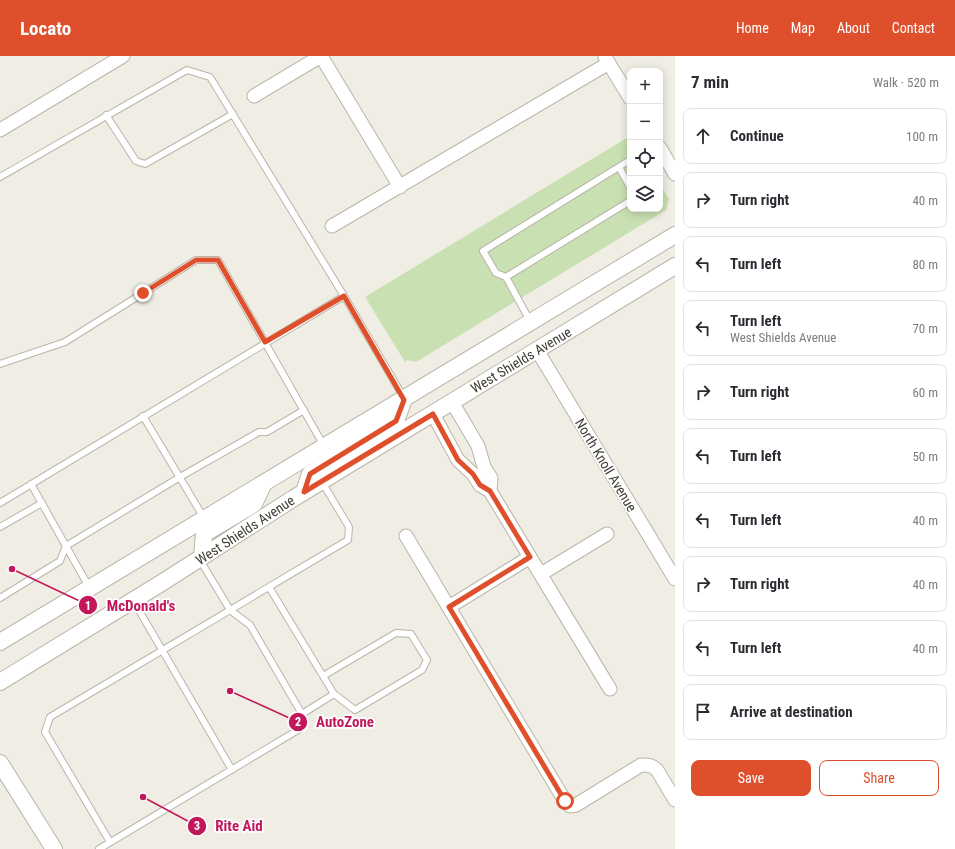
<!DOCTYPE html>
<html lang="en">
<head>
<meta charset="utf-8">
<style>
	body { margin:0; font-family:"Roboto Condensed",sans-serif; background:#f2f2f3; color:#2b2b33 }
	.controls { position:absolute; right:12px; top:12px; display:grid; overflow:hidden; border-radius:8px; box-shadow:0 2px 10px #0003 }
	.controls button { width:36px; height:36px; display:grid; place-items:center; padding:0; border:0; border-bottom:1px solid #e1e1e2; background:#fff; color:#2b2b33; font:20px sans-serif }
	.stop { position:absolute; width:12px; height:12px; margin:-9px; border:3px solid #df4f2c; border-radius:50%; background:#fff }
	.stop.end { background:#df4f2c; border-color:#fff; box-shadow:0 1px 4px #0008 }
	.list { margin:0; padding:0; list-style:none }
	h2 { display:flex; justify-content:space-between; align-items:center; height:52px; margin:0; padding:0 16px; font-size:17px }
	h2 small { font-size:13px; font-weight:400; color:#7c7c81 }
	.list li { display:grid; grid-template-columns:26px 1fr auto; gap:12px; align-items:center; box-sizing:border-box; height:56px; margin:0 8px 8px; padding:0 8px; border:1px solid #e1e1e2; border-radius:8px }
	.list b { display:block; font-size:15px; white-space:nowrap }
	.list p { margin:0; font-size:13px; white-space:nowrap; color:#7c7c81 }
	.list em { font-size:13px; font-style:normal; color:#7c7c81 }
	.actions { display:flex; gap:8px; padding:12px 16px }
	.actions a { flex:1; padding:9px 0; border:1px solid #df4f2c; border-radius:8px; text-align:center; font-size:14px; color:#df4f2c }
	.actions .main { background:#df4f2c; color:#fff }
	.icon { flex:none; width:22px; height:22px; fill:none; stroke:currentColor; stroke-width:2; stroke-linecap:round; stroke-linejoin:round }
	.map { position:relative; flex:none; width:675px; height:793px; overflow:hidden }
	header { display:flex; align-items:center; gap:24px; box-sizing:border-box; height:56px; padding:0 20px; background:#df4f2c; color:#fff }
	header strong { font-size:19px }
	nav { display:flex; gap:22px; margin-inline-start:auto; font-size:14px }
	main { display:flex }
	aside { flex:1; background:#fff }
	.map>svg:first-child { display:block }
	.green { fill:#c9e0b2 }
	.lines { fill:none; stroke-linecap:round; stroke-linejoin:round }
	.service-casing { stroke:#bab5a8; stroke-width:8 }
	.minor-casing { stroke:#bab5a8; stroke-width:15 }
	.tertiary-casing { stroke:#bab5a8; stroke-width:18 }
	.service { stroke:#fff; stroke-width:6 }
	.minor { stroke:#fff; stroke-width:13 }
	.tertiary { stroke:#fff; stroke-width:16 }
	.route { stroke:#df4f2c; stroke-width:5 }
	.labels { text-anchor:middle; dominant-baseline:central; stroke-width:3.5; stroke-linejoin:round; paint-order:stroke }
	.street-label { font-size:14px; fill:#413d35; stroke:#fff }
	.leader { fill:none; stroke:#c2185b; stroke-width:1.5 }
	.callout-dot { fill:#c2185b; stroke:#fff; stroke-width:1.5 }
	.mark-label { font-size:12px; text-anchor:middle; font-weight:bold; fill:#fff }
	.callout-label { font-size:15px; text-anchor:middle; font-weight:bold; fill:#c2185b; stroke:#fff; stroke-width:3.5; stroke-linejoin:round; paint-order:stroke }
</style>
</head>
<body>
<header>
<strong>Locato</strong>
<nav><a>Home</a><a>Map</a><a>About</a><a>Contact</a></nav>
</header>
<main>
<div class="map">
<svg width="675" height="793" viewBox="0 0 675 793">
	<rect width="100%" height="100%" fill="#f0ede5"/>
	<path class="green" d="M 630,80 L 630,153 L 660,153 L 660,128 L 669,143 L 666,154 L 416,306 L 407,304 L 405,306 L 365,241 Z"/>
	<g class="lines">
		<g class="service-casing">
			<path id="service" d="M 106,59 L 136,105 L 145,108 L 233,58
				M 619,111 L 630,131
				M 0,121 L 187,14 L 210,21 L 344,240 L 404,342
				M 506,221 L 496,217 L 483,195 L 630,104
				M 530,265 L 506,221 L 630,145
				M 0,308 L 65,286 L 196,204 L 218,204 L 324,390
				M 143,360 L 204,462
				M 31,428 L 89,531
				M 0,447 L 344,240
				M 0,471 L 42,447
				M 269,531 L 323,620
				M 0,542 L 60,505 L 66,490 L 180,421 L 259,376 L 267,376 L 304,354
				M 133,544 L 232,714
				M 302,658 L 334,638 L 355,654 L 422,614 L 427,604 L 411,578 L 396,577 L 323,620 L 334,638
				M 110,786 L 45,676 L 50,661 L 348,484 L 349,471 L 322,426
				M 99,793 L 298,674 L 302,658 L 250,569 L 230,554 L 200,504"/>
		</g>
		<g class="minor-casing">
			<path id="minor" d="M 321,0 L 400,131
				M 605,1 L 630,42
				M 254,40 L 321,0
				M 0,74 L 123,0
				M 660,92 L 675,118
				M 332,170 L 609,7
				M 537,294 L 675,523
				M 433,358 L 458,404 L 473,418 L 480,429 L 490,435 L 491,422 L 484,411 L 478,390 L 452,346
				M 490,435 L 610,633
				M 406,480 L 565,745 L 570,750 L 576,749 L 641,709 C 648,709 652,709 657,714 L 675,744
				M 541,518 L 607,478
				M 449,551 L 530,501"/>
		</g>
		<g class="tertiary-casing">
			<path id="tertiary" d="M 304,436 L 310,418 L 396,365 L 404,343
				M 202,501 L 204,478 L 254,448 L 263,429
				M 0,586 L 675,179
				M 0,626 L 163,526 L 294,442 L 675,210
				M 0,707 L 54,793"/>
		</g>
		<use href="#service" class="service"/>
		<use href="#minor" class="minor"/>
		<use href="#tertiary" class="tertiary"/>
	</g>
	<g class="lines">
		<path class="route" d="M 143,237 L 196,204 L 218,204 L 265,286 L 344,240 L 404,344 L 396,365 L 310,418 L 304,436 L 433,358 L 458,404 L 473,418 L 480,429 L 490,435 L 530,501 L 449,551 L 565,745"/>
	</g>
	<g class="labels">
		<g class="street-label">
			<text transform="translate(521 304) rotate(-31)">West Shields Avenue</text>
			<text transform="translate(606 409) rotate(59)">North Knoll Avenue</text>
			<text transform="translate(245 474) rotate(-33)">West Shields Avenue</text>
		</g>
	</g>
	<path class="leader" d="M12 513L88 549M230 635L298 666M143 741L197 770"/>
	<g class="callout-dot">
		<circle cx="12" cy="513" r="4"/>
		<circle cx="230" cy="635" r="4"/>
		<circle cx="143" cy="741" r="4"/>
		<circle cx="88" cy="549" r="10"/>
		<circle cx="298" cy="666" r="10"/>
		<circle cx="197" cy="770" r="10"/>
	</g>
	<g class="mark-label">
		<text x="88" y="554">1</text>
		<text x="298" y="670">2</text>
		<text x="197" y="774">3</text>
	</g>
	<g class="callout-label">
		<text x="141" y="555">McDonald's</text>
		<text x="345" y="671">AutoZone</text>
		<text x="239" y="775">Rite Aid</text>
	</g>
</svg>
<div class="controls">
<button>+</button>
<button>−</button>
<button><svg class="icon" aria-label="locate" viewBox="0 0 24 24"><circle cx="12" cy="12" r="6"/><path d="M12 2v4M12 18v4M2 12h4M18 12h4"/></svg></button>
<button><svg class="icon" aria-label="layers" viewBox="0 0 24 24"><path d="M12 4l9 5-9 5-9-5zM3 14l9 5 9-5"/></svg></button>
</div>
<div class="stop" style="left:565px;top:745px"></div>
<div class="stop end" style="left:143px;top:237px"></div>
</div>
<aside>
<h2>7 min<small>Walk · 520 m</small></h2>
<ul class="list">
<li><svg class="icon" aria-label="ahead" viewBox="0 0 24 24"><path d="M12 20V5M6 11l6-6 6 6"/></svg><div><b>Continue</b></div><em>100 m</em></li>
<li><svg class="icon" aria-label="right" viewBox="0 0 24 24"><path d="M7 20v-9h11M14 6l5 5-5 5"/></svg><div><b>Turn right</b></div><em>40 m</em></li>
<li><svg class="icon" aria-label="left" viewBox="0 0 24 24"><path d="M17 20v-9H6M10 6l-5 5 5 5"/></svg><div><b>Turn left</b></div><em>80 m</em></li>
<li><svg class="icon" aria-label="left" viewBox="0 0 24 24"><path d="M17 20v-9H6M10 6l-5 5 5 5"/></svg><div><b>Turn left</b><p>West Shields Avenue</p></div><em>70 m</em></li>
<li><svg class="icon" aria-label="right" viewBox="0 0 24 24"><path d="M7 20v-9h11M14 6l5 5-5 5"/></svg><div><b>Turn right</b></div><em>60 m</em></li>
<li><svg class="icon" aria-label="left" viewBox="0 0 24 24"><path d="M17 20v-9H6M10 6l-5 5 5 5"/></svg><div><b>Turn left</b></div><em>50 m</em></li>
<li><svg class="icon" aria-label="left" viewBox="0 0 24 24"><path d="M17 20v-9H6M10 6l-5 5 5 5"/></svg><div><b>Turn left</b></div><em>40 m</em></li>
<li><svg class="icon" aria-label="right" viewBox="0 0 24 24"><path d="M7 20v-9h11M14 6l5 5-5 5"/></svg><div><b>Turn right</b></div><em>40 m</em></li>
<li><svg class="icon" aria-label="left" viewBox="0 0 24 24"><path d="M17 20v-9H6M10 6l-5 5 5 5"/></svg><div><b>Turn left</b></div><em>40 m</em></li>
<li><svg class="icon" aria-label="arrive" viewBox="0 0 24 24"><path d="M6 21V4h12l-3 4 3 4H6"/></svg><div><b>Arrive at destination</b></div></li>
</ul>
<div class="actions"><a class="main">Save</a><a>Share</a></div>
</aside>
</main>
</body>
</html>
